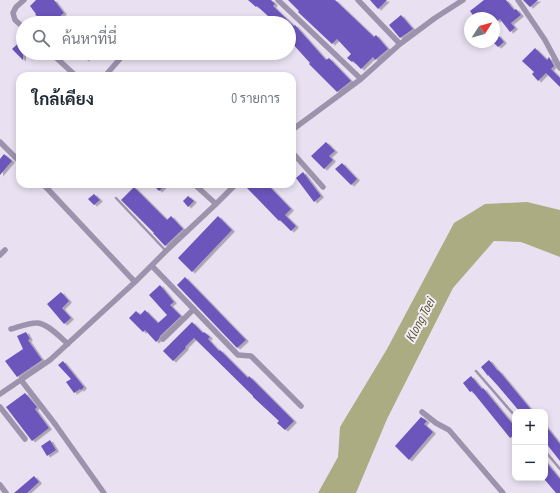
<!DOCTYPE html>
<html lang="th">
<head>
<meta charset="utf-8">
<style>
	body { margin:0; font-family:"PT Sans Narrow",Sarabun,sans-serif; background:#f6f6f7; color:#1f2937 }
	.controls { position:absolute; right:12px; bottom:12px; display:grid; overflow:hidden; border-radius:8px; box-shadow:0 2px 6px #0003 }
	.controls button { width:36px; height:36px; display:grid; place-items:center; padding:0; border:0; border-bottom:1px solid #e0e1e3; background:#fff; color:#1f2937; font:20px sans-serif }
	.compass { position:absolute; left:464px; top:12px; width:36px; height:36px; border-radius:50%; background:#fff; box-shadow:0 2px 6px #0003; rotate:54deg }
	.list { margin:0; padding:0; list-style:none }
	h2 { display:flex; justify-content:space-between; align-items:center; height:52px; margin:0; padding:0 16px; font-size:17px }
	h2 small { font-size:13px; font-weight:400; color:#747a83 }
	.icon { flex:none; width:22px; height:22px; fill:none; stroke:currentColor; stroke-width:2; stroke-linecap:round; stroke-linejoin:round }
	.map { position:relative; flex:none; width:560px; height:493px; overflow:hidden }
	.search { position:absolute; background:#fff; box-shadow:0 2px 6px #0003; left:16px; top:16px; width:280px; height:44px; display:flex; align-items:center; gap:10px; box-sizing:border-box; padding:0 14px; border-radius:22px; color:#747a83; font-size:15px }
	.panel { position:absolute; background:#fff; box-shadow:0 2px 6px #0003; left:16px; top:72px; width:280px; height:116px; border-radius:12px }
	.map>svg:first-child { display:block }
	.water { fill:#abac82 }
	.building { fill:#6c55bb; filter:url(#shadow) }
	.lines { fill:none; stroke-linecap:round; stroke-linejoin:round }
	.service { stroke:#9e93ac; stroke-width:2.5 }
	.minor { stroke:#9e93ac; stroke-width:5.5 }
	.labels { text-anchor:middle; dominant-baseline:central; stroke-width:4; stroke-linejoin:round; paint-order:stroke }
	.water-label { font-size:13px; font-style:italic; fill:#535624; stroke:#f3edf9 }
</style>
</head>
<body>
<div class="map">
<svg width="560" height="493" viewBox="0 0 560 493">
	<defs>
		<filter id="shadow"><feDropShadow dx="3" dy="1.5" stdDeviation="0" flood-color="#0004"/></filter>
	</defs>
	<rect width="100%" height="100%" fill="#e9e1f1"/>
	<path class="water" d="M 527,202 L 560,210 L 560,257 L 521,242 L 494,241 L 453,288 L 387,419 L 356,493 L 318,493 L 338,457 L 340,427 L 387,349 L 454,223 L 485,204 Z"/>
	<path class="building" d="M 36,0 L 54,0 L 64,13 L 52,23 L 47,23 L 43,18 L 40,20 L 35,14 L 36,14 L 30,6 Z
		M 248,0 L 271,0 L 275,4 L 273,6 L 294,26 L 295,25 L 326,60 L 329,58 L 351,81 L 337,92 L 309,64 L 310,63 L 291,42 L 293,41 L 289,37 L 289,23 L 275,23 L 268,16 L 257,6 L 256,7 Z
		M 288,0 L 335,0 L 374,37 L 376,35 L 388,49 L 375,60 L 373,57 L 361,69 L 353,61 L 352,62 L 347,58 L 351,54 L 337,39 L 332,44 L 298,12 L 299,11 Z
		M 370,0 L 387,0 L 378,9 Z
		M 484,0 L 506,0 L 514,10 L 516,9 L 521,15 L 511,23 L 515,28 L 510,32 L 500,19 L 497,21 L 494,18 L 475,18 L 470,11 Z
		M 523,0 L 538,0 L 530,7 Z
		M 401,15 L 413,29 L 400,38 L 389,25 Z
		M 498,35 L 504,42 L 498,47 L 494,43 L 494,38 Z
		M 23,39 L 23,60 L 12,49 Z
		M 535,48 L 547,60 L 549,57 L 554,66 L 551,69 L 560,78 L 560,87 L 546,73 L 538,81 L 532,74 L 534,72 L 522,61 Z
		M 78,53 L 92,53 L 86,60 Z
		M 326,142 L 335,151 L 329,156 L 333,160 L 324,169 L 311,156 Z
		M 4,154 L 12,161 L 0,175 L 0,159 Z
		M 342,163 L 357,179 L 351,185 L 335,169 Z
		M 303,172 L 321,196 L 314,202 L 296,178 Z
		M 152,184 L 166,184 L 159,191 Z
		M 250,184 L 267,184 L 291,209 L 285,215 L 296,226 L 291,231 L 280,220 L 279,221 L 247,188 Z
		M 134,187 L 167,220 L 171,216 L 183,229 L 165,246 L 153,233 L 154,233 L 121,200 Z
		M 94,194 L 100,200 L 94,205 L 88,199 Z
		M 188,196 L 194,201 L 188,207 L 183,201 Z
		M 218,216 L 232,230 L 192,272 L 178,258 Z
		M 185,277 L 246,340 L 237,348 L 177,285 Z
		M 160,285 L 174,302 L 170,305 L 181,316 L 160,336 L 159,339 L 156,342 L 145,330 L 143,332 L 129,318 L 136,311 L 140,315 L 145,310 L 158,323 L 167,315 L 149,295 Z
		M 61,292 L 69,301 L 62,308 L 71,318 L 64,324 L 47,304 Z
		M 192,322 L 203,333 L 204,332 L 210,337 L 208,339 L 219,351 L 220,350 L 248,378 L 249,376 L 294,421 L 285,430 L 277,423 L 279,421 L 253,397 L 253,396 L 194,338 L 185,347 L 186,348 L 173,361 L 163,351 Z
		M 26,332 L 30,339 L 28,340 L 42,360 L 17,377 L 5,361 L 23,349 L 17,336 Z
		M 489,360 L 498,371 L 499,371 L 509,383 L 533,412 L 520,412 L 498,386 L 488,375 L 488,376 L 481,367 Z
		M 63,361 L 84,387 L 81,390 L 80,389 L 74,393 L 66,382 L 71,379 L 58,365 Z
		M 471,376 L 482,389 L 483,388 L 515,427 L 515,434 L 510,438 L 472,391 L 470,392 L 463,383 Z
		M 25,393 L 37,407 L 35,409 L 49,428 L 32,441 L 6,407 Z
		M 421,417 L 427,421 L 424,424 L 433,432 L 409,460 L 395,446 Z
		M 545,425 L 560,444 L 560,461 L 545,442 Z
		M 50,440 L 56,450 L 47,456 L 41,446 Z
		M 545,461 L 560,479 L 560,493 L 556,493 L 545,480 Z
		M 34,476 L 39,482 L 27,493 L 14,493 Z"/>
	<g class="lines">
		<path class="service" d="M 116,198 L 166,251
			M 476,371 L 515,416
			M 545,451 L 560,469"/>
		<path class="minor" d="M 278,0 L 361,79
			M 358,0 L 400,44
			M 518,0 L 545,40 L 560,68
			M 23,27 L 15,20 L 13,13 L 16,7 L 24,0
			M 51,53 L 76,76
			M 105,76 L 125,53
			M 292,130 L 361,79 L 400,44 L 435,18 L 463,0
			M 0,142 L 20,162
			M 292,152 L 323,187
			M 43,184 L 135,282
			M 194,184 L 216,204
			M 0,255 L 5,250
			M 152,266 L 238,355 L 251,356 L 301,406
			M 11,329 C 19,327 28,323 36,323 C 46,322 60,337 68,344
			M 163,339 L 194,309
			M 21,380 L 55,424 L 104,493
			M 0,394 L 50,360 L 135,282 L 166,251 L 216,204 L 236,184
			M 0,407 L 25,439
			M 422,412 L 436,423 L 449,430 L 503,493
			M 0,485 L 6,493"/>
	</g>
	<g class="labels">
		<g class="water-label">
			<text transform="translate(420 320) rotate(-62)">Klong Toei</text>
		</g>
	</g>
</svg>
<div class="controls">
<button>+</button>
<button>−</button>
</div>
<svg class="compass" viewBox="-18 -18 36 36"><path d="M0-13l5 13h-10z" fill="#e53935"/><path d="M0 13l5-13h-10z" fill="#747a83"/></svg>
<div class="search"><svg class="icon" aria-label="search" viewBox="0 0 24 24"><circle cx="10" cy="10" r="6"/><path d="M15 15l6 6"/></svg>ค้นหาที่นี่</div>
<section class="panel">
<h2>ใกล้เคียง<small>0 รายการ</small></h2>
<ul class="list">
</ul>
</section>
</div>
</body>
</html>
